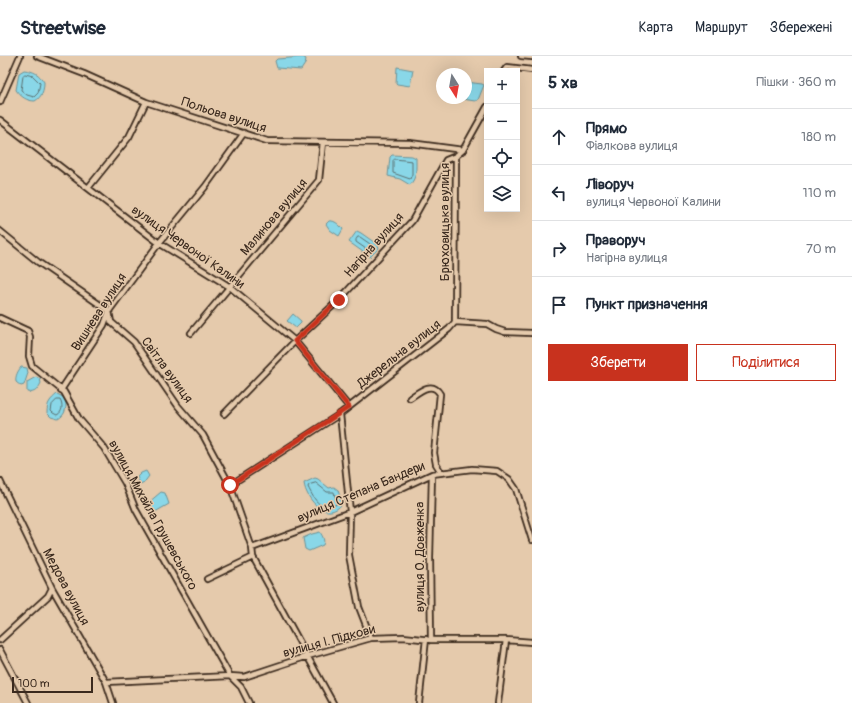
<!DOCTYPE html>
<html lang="uk">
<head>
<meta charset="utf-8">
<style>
	body { margin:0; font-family:Pangolin,sans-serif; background:#f6f6f7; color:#1f2937 }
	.controls { position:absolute; right:12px; top:12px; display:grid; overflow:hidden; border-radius:0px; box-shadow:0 4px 16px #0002 }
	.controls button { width:36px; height:36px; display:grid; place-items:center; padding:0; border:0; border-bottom:1px solid #e0e1e3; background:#fff; color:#1f2937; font:20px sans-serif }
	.compass { position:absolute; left:436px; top:12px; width:36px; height:36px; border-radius:50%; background:#fff; box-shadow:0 4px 16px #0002; rotate:169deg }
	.scale { position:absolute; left:12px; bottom:10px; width:81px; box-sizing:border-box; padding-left:4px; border:2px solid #3b2a1e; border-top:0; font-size:11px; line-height:14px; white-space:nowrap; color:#3b2a1e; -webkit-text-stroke:3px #e5caac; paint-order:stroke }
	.stop { position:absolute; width:12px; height:12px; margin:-9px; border:3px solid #c8321e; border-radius:50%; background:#fff }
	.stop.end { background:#c8321e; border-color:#fff; box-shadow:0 1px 4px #0008 }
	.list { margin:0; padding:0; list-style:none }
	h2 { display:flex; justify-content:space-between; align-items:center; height:52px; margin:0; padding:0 16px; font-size:17px }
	h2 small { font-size:13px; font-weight:400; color:#747a83 }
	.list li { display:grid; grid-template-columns:26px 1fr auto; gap:12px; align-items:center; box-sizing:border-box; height:56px; padding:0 16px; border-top:1px solid #e0e1e3 }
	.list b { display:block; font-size:15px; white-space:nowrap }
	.list p { margin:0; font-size:13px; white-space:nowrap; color:#747a83 }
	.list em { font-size:13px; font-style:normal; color:#747a83 }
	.actions { display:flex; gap:8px; padding:12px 16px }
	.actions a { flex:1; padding:9px 0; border:1px solid #c8321e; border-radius:0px; text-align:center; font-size:14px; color:#c8321e }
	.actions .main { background:#c8321e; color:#fff }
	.icon { flex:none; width:22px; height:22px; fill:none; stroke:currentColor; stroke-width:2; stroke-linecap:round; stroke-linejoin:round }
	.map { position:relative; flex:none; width:532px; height:647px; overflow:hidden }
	header { display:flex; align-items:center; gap:24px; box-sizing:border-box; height:56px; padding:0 20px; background:#fff; border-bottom:1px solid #e0e1e3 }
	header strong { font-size:19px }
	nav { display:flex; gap:22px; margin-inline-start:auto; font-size:14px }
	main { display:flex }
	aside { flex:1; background:#fff }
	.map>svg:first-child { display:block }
	.water { fill:#89d7e8; stroke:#6a9297 }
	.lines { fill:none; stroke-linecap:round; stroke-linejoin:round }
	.shore { stroke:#5a6f6f; stroke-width:1 }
	.street-casing { stroke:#3b2a1e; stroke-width:8 }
	.street { stroke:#e5caac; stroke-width:4.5 }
	.route { stroke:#c8321e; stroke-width:5 }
	.labels { text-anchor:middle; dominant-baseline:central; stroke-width:3; stroke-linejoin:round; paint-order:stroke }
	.street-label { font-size:13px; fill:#3b2a1e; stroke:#e5caac }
</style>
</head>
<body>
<header>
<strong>Streetwise</strong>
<nav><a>Карта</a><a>Маршрут</a><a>Збережені</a></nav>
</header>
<main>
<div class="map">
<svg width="532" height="647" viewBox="0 0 532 647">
	<rect width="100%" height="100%" fill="#e5caac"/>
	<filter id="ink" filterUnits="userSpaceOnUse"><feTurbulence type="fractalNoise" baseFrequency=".025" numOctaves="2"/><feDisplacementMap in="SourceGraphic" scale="8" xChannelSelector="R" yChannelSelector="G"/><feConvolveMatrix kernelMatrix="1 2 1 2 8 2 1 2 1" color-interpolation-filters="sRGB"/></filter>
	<g filter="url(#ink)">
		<path class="water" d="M 303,1 L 306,3 L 305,8 L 301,14 L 277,12 L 275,5 L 277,3 Z
			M 397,11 L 413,14 L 410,30 L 397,28 L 396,27 Z
			M 24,14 C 34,15 39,18 44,26 C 44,34 42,41 35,45 C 27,45 21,41 16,34 L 19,17 Z
			M 466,26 L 482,28 L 484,29 L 478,44 L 475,45 L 462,43 L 466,42 Z
			M 392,99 L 412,100 L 416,102 C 416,113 417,121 410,129 L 400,123 L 388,120 L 390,101 Z
			M 329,165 C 335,164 339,169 343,173 L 339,180 L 330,174 L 326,168 Z
			M 357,175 L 361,177 L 378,189 L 379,192 L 370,201 L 349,186 Z
			M 293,258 L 301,265 L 301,267 L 296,272 L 287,265 Z
			M 21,311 L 27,312 L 28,317 L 24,329 L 21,330 L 16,326 C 15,320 18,315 21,311 Z
			M 36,321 L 40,323 L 41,327 C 38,333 35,338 27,336 L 27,326 Z
			M 57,338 L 63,341 L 66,346 C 66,354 65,359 58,363 L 51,361 L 47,357 C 47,347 50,344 57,338 Z
			M 146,415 L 149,420 L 143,428 L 140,427 L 137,421 L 141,417 Z
			M 315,422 L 318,423 L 329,432 L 334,431 L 338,434 L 342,448 C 327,467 306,444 304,427 Z
			M 161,436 L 165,437 L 169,448 L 155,456 L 150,454 L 148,447 Z
			M 320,476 C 323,481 325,484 323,489 L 309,495 L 305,493 L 303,482 L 312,478 Z"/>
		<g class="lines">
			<path class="shore" d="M 25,18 L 33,20 L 40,27 L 38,37 L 34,41 L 27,39 L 21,34 L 23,20 Z
				M 395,103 L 412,105 L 412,118 L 410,123 L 393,117 L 393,105 Z
				M 358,181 L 360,181 L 373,190 L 373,192 L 371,195 L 369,195 L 356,186 L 356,184 Z
				M 57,344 L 60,344 C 63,349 63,356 57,359 L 53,357 L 51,355 L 52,349 Z
				M 316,427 L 327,436 L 334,436 L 337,448 C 321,456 315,445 308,431 L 309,429 Z"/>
			<g class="street-casing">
				<path id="street" d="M 37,0 L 84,18 L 146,46 L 267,85 L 410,87 L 463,94
					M 521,0 L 532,1
					M 504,15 L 507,11 L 532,14
					M 0,46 L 20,0
					M 0,64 L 159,187 L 230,231 L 295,285 L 349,351
					M 88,132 L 129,81 L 146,46
					M 0,175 L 38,206 L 109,255 L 111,266 L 134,286 L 178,350 L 203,379 L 230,429 L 252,492 L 253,501 L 333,647
					M 0,262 L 28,275 L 30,281 L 29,300 L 32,310 L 64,336 L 79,363 L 104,392 L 125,427 L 136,454 L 230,620 L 241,631 L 249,647
					M 455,266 L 456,100 L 463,94 L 487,51
					M 455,266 L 487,268 L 496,273 L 505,276 L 532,277
					M 191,277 L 319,124 L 323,86
					M 61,334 L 104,269 L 109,255 L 159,187 L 205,131 L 244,77
					M 410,342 C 419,336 432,324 440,338 L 434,397 L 436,408 L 441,416
					M 224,358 L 295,285 L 339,244 L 412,165 L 446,104 L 456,100
					M 340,358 L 350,456 L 349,499 L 359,551 L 371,582
					M 0,425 L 52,532 L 106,626 L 113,647
					M 230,429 L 340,358 L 449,273 L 455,266
					M 252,492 L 350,456 L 432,418 L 472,413 L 497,415 L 509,423 L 516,433 L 532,484
					M 207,523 L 253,501
					M 0,584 L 48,540 L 52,532
					M 431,584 L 430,502 L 432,418
					M 0,594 L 28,647
					M 106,626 L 230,620 L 244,621 L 308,600 L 371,582 L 403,581 L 431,584 L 506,584 L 532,586
					M 419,647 L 426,583
					M 498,647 L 506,584"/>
			</g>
			<use href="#street" class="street"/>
		</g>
	</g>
	<g class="lines" filter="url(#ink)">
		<path class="route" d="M 230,429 L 349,351 L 295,285 L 339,244"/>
	</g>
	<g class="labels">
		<g class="street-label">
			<text transform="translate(224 59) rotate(18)">Польова вулиця</text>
			<text transform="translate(274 161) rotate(-50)">Малинова вулиця</text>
			<text transform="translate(445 166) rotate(-90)">Брюховицька вулиця</text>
			<text transform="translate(374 189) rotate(-48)">Нагірна вулиця</text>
			<text transform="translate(188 191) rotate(35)">вулиця Червоної Калини</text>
			<text transform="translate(99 256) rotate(-57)">Вишнева вулиця</text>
			<text transform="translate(399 298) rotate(-38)">Джерельна вулиця</text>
			<text transform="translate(167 314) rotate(54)">Світла вулиця</text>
			<text transform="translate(361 436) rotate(-23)">вулиця Степана Бандери</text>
			<text transform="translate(153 459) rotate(61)">вулиця Михайла Грушевського</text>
			<text transform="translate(420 501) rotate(-90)">вулиця О. Довженка</text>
			<text transform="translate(66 531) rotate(62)">Медова вулиця</text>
			<text transform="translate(329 585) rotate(-15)">вулиця І. Підкови</text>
		</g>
	</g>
</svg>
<div class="controls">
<button>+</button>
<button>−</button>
<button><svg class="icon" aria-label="locate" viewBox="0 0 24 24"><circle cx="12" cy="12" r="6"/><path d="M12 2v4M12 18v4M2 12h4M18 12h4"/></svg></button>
<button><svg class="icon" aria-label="layers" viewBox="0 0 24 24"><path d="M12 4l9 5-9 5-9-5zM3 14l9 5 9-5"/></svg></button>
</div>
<svg class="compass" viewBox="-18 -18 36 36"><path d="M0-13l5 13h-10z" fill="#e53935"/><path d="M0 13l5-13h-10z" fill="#747a83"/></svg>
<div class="scale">100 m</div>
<div class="stop" style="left:230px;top:429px"></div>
<div class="stop end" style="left:339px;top:244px"></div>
</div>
<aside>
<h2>5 хв<small>Пішки · 360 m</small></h2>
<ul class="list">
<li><svg class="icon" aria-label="ahead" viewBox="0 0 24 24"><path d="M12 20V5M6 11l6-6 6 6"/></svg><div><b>Прямо</b><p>Фіалкова вулиця</p></div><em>180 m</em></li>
<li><svg class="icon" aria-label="left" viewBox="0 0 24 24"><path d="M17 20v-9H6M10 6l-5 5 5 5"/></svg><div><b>Ліворуч</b><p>вулиця Червоної Калини</p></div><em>110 m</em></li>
<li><svg class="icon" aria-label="right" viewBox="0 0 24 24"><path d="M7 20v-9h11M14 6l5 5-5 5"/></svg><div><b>Праворуч</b><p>Нагірна вулиця</p></div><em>70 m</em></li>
<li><svg class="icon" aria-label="arrive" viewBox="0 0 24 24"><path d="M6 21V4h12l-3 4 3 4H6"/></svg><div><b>Пункт призначення</b></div></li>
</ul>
<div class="actions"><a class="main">Зберегти</a><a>Поділитися</a></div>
</aside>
</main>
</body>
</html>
